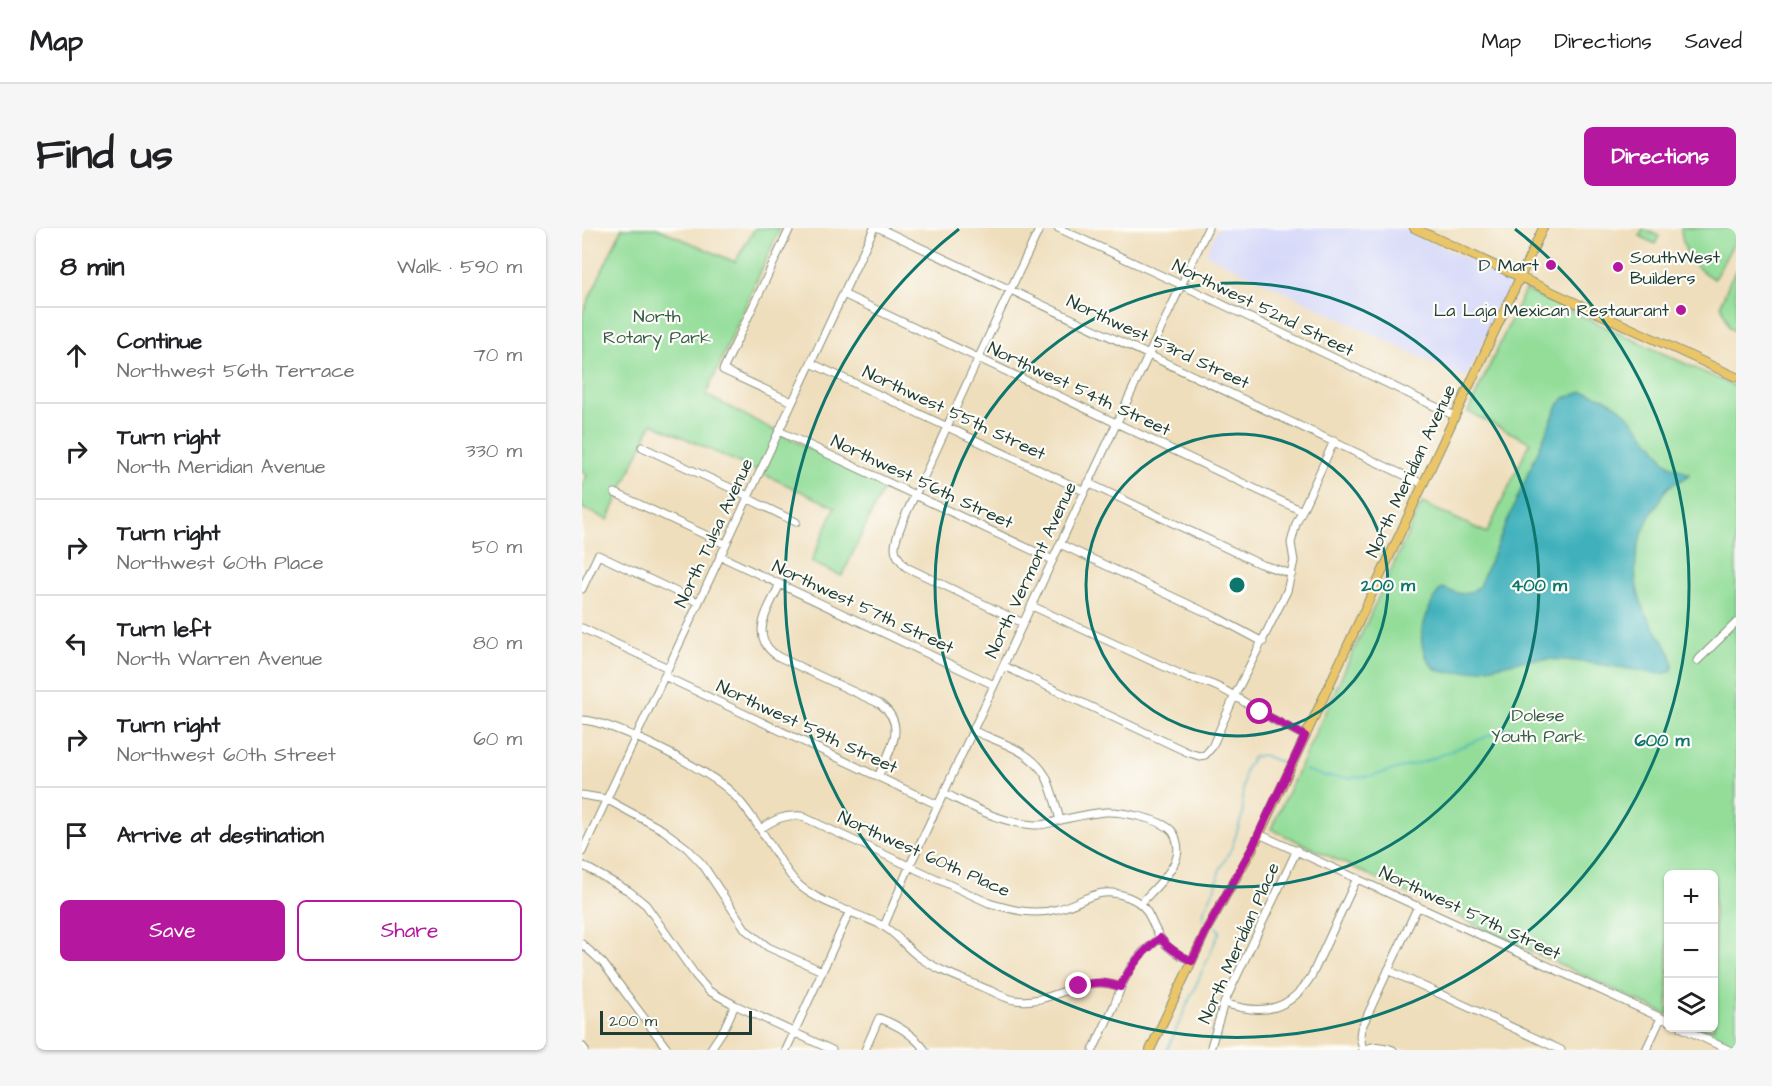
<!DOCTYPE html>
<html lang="en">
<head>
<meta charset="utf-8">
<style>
	body { margin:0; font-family:"Architects Daughter",sans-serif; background:#f6f6f6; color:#202124 }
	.controls { position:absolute; right:18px; bottom:18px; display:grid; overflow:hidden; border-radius:9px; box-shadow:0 2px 4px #0004 }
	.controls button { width:54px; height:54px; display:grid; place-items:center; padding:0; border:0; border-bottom:2px solid #e0e0e0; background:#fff; color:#202124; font:30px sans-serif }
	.scale { position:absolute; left:18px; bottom:15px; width:152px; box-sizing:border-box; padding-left:6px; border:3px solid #1f3d34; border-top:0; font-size:16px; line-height:21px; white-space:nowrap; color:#1f3d34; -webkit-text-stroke:4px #fdfcf7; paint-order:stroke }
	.stop { position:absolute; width:18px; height:18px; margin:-14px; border:4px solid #b5179e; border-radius:50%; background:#fff }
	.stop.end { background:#b5179e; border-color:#fff; box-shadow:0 2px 6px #0008 }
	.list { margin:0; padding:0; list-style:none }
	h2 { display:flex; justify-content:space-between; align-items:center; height:78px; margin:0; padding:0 24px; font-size:26px }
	h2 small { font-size:20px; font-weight:400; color:#757577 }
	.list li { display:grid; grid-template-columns:39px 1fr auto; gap:18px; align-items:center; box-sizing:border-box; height:96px; padding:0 24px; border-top:2px solid #e0e0e0 }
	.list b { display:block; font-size:22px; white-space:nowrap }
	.list p { margin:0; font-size:20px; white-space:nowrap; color:#757577 }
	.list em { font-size:20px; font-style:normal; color:#757577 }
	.actions { display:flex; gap:12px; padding:18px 24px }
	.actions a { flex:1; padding:14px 0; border:2px solid #b5179e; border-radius:9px; text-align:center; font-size:21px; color:#b5179e }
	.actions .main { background:#b5179e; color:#fff }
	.icon { flex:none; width:33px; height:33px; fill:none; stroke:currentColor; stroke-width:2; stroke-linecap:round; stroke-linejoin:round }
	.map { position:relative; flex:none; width:1154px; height:822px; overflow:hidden; border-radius:9px }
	header { display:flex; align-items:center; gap:36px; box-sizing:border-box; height:84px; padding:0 30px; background:#fff; border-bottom:2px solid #e0e0e0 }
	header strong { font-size:28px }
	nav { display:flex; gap:33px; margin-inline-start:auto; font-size:21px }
	.intro { display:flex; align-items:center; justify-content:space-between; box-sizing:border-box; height:144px; padding:0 36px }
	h1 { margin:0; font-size:42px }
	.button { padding:15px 27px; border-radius:9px; background:#b5179e; color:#fff; font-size:21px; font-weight:700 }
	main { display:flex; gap:36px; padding:0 36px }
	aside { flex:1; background:#fff; border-radius:9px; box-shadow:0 2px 4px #0004 }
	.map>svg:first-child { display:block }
	.built { fill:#d5d8f9 }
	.green { fill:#93dd99; stroke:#598d66; stroke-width:1.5 }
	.water { fill:#41b1bc; stroke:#307778; stroke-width:1.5 }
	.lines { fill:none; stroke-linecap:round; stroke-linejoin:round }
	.stream { stroke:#41b1bc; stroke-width:1.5 }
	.minor-casing { stroke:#878e78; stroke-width:9 }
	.major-casing { stroke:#878e78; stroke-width:10 }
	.minor { stroke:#fff; stroke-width:7 }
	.major { stroke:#ebc669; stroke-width:8 }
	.route { stroke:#b5179e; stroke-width:8 }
	.ring { fill:none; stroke:#0f766e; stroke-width:3 }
	.poi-dot { fill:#b5179e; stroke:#fdfcf7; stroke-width:2 }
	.labels { text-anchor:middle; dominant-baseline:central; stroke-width:4.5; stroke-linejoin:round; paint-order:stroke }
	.poi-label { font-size:18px; fill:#1f3d34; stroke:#fdfcf7; text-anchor:end }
	.street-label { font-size:18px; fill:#1f3d34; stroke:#fdfcf7 }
	.park-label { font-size:18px; fill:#365d48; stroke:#fdfcf7 }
	.centre { fill:#0f766e; stroke:#fdfcf7; stroke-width:3 }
	.ring-label { font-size:18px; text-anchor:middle; font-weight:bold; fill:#0f766e; stroke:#fdfcf7; stroke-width:4.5; stroke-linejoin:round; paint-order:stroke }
</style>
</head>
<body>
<header>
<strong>Map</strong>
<nav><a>Map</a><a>Directions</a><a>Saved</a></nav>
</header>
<div class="intro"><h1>Find us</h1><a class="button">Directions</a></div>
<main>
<aside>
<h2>8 min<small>Walk · 590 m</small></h2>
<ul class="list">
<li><svg class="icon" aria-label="ahead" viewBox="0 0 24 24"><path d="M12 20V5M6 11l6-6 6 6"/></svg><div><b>Continue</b><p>Northwest 56th Terrace</p></div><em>70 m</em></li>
<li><svg class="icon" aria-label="right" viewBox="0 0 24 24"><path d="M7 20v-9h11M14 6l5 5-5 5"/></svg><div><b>Turn right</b><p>North Meridian Avenue</p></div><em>330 m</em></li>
<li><svg class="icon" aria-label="right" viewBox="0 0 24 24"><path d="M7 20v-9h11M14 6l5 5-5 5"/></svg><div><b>Turn right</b><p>Northwest 60th Place</p></div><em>50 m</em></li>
<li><svg class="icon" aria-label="left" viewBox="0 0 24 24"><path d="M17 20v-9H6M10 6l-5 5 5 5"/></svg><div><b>Turn left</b><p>North Warren Avenue</p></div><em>80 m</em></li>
<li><svg class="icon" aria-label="right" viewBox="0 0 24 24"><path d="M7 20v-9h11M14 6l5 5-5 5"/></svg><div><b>Turn right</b><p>Northwest 60th Street</p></div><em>60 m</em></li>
<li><svg class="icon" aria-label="arrive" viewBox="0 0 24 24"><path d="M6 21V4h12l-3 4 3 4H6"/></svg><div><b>Arrive at destination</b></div></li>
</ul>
<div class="actions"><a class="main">Save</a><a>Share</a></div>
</aside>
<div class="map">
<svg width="1154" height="822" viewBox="0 0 1154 822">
	<rect width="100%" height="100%" fill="#fdfcf7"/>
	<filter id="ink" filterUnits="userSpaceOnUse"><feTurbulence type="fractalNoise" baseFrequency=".0167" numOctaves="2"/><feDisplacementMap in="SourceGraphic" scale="12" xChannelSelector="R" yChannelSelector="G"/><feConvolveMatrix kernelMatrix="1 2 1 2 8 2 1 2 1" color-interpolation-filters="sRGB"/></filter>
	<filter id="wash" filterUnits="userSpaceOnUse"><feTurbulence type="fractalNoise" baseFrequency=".008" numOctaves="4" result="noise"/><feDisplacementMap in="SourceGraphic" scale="24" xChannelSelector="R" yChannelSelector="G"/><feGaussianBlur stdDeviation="1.35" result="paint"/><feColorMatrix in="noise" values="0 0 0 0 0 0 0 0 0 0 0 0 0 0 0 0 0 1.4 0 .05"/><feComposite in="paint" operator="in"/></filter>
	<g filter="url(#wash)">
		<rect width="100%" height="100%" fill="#efdebc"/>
		<path class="built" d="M 636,0 L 819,0 L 930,52 L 884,151 L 624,26 Z"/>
		<path class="green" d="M 40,0 L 75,0 L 153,34 L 173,0 L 198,0 L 124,167 L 302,259 L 260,348 L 229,334 L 253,279 L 70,195 L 26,292 L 0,280 L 0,258 L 5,247 L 0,244 L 0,86 Z
			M 1099,0 L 1154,0 L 1154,11 L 1132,51 C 1111,40 1100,24 1099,0 Z
			M 1061,1 L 1077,8 L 1073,16 L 1058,8 Z
			M 1154,41 L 1154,104 L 1147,99 L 1139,76 L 1147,55 Z
			M 943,62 L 1154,159 L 1154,819 L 1113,800 L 1132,800 L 1132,646 L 1086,646 L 1086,787 L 689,601 L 840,275 L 905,305 L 948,214 L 886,184 Z"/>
		<path class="water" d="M 1000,164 C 1031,167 1050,190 1068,213 C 1073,219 1078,225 1082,232 L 1088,237 L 1107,246 C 1102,253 1095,253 1088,258 C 1081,262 1082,267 1078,273 C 1073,281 1067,287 1064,296 C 1055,316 1051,338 1055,359 C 1057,369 1061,381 1066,390 C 1073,403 1096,428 1090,443 L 1080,446 C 1040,441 998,431 958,431 C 929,431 891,448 863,444 C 857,444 851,440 848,435 C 834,416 840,398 848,379 C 851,372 854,365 860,360 C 876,365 882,371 897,358 L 976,177 L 983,170 Z"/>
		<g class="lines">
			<path class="stream" d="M 723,542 L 741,548 L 767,550 L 789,548 L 844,533 L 931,498
				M 623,693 L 621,691 L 622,682 L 635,655 L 637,643 L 650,619 L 661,585 L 660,572 L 663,542 L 671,529 L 680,527 L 699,534
				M 585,822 L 638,703 L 634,699"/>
		</g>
	</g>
	<g filter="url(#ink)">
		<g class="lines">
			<g class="minor-casing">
				<path id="minor" d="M 208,0 L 141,142 L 210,174
					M 297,0 L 841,256
					M 476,0 L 600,57 L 873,188
					M 261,66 L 720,283
					M 229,135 L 502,263
					M 197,203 L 471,332
					M 60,219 L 166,268
					M 506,255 L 678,336 L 710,346
					M 33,265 L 143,316
					M 165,270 L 214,294
					M 478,316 L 634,389 L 681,414
					M 138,328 L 412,457
					M 198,356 C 186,382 165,409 197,429 L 298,476 C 327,497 307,523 296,549
					M 0,361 L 16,327 L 116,374
					M 450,378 L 607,450 C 638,456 652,468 678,484 C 693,493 708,500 723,508
					M 441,395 L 324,339 C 320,334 313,328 313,320 C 312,305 339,256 346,240 C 383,160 419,79 458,0
					M 0,400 L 86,440
					M 1115,433 L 1154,395
					M 422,438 L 605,524 L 617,528 L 623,527 L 630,519 L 653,467 L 705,363 L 712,333 L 709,315 L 714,296 L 752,213
					M 82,448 L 356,577
					M 0,492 C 30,493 129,543 150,565 C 167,582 180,604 193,624 C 200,635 207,648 217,657 C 237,675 275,685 299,697 C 314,704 324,720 337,729 C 358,744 384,752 407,762 C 415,765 424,771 433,772 C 472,778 499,744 539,759
					M 392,503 C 417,514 448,522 463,547 C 470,560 474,578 478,592
					M 362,565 C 391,579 419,595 452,597 C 461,598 470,594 479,592 C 493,589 509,585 524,584 C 539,583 578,591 589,602 C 595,608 597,621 595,628 C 592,643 569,664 559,675
					M 0,567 L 24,571 L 81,602 L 105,620 L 121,637 L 164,702 L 186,719 L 240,743
					M 178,601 C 192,592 202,586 219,588 L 407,675 C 431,682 451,688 476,681 C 504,674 514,657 546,669 C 570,678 567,695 580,712 C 587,722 598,728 610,733
					M 677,606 L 1086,793
					M 0,624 L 292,0
					M 0,637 L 47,663 L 64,677 L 114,748 L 127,763 L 153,777 L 250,822
					M 302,698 L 328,637 L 626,0
					M 0,716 L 21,735 L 86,822
					M 806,742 L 979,822
					M 642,775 C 681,788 708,783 730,747 L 775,650
					M 1100,800 L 1147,822
					M 0,818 L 3,822
					M 128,822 L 142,801 L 153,777
					M 204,822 L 268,683
					M 283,822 L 297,790 C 316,797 331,806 343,822
					M 511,822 L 532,778 L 539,759 L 549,739 L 560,725 L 578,710
					M 628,822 L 642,775 L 715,622
					M 781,822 L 778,808 L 779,801 L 836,678
					M 782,822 C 792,817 800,818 811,822
					M 1064,822 L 1079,790"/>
			</g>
			<g class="major-casing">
				<path id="major" d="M 832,0 L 1154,149
					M 568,822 L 626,699 L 671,620 L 961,0"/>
			</g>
			<use href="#minor" class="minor"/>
			<use href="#major" class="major"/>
		</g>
	</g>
	<g class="lines" filter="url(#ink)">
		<path class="route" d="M 497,758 C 512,754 523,753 538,759 C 551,735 557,727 578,710 C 587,721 597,727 610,733 L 626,699 L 670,620 L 723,508 L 678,484"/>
	</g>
	<g class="ring">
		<circle cx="655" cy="357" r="151"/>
		<circle cx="655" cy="357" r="302"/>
		<path d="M933 1A452 452 0 1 1 377 1"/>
	</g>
	<g class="poi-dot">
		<circle cx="969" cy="37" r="6"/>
		<circle cx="1036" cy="39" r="6"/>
		<circle cx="1099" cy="82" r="6"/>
	</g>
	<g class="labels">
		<g class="poi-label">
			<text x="1048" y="29" text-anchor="start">SouthWest<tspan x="1048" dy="21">Builders</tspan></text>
			<text x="957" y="37">D Mart</text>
			<text x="1087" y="82">La Laja Mexican Restaurant</text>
		</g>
		<g class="street-label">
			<text transform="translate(681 80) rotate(26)">Northwest 52nd Street</text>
			<text transform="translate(576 114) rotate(25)">Northwest 53rd Street</text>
			<text transform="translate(497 161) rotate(25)">Northwest 54th Street</text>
			<text transform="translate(372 185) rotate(25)">Northwest 55th Street</text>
			<text transform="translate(829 243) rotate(-65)">North Meridian Avenue</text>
			<text transform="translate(340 254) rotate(25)">Northwest 56th Street</text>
			<text transform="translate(132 305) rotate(-65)">North Tulsa Avenue</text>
			<text transform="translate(449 342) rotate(-65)">North Vermont Avenue</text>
			<text transform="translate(281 379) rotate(25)">Northwest 57th Street</text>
			<text transform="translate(225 499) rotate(25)">Northwest 59th Street</text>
			<text transform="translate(342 626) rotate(24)">Northwest 60th Place</text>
			<text transform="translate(888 685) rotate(25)">Northwest 57th Street</text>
			<text transform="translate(657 715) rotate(-66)">North Meridian Place</text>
		</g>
		<g class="park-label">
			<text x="75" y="88">North<tspan x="75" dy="21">Rotary Park</tspan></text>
			<text x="956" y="487">Dolese<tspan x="956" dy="21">Youth Park</tspan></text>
		</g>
	</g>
	<circle cx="655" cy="357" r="9" class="centre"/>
	<g class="ring-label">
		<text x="806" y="363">200 m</text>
		<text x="957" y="363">400 m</text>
		<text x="1080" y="518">600 m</text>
	</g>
</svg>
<div class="controls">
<button>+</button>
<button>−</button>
<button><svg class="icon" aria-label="layers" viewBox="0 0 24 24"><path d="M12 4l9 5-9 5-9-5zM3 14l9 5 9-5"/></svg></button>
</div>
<div class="scale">200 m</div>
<div class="stop" style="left:678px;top:484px"></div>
<div class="stop end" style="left:497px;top:758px"></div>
</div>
</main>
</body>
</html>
